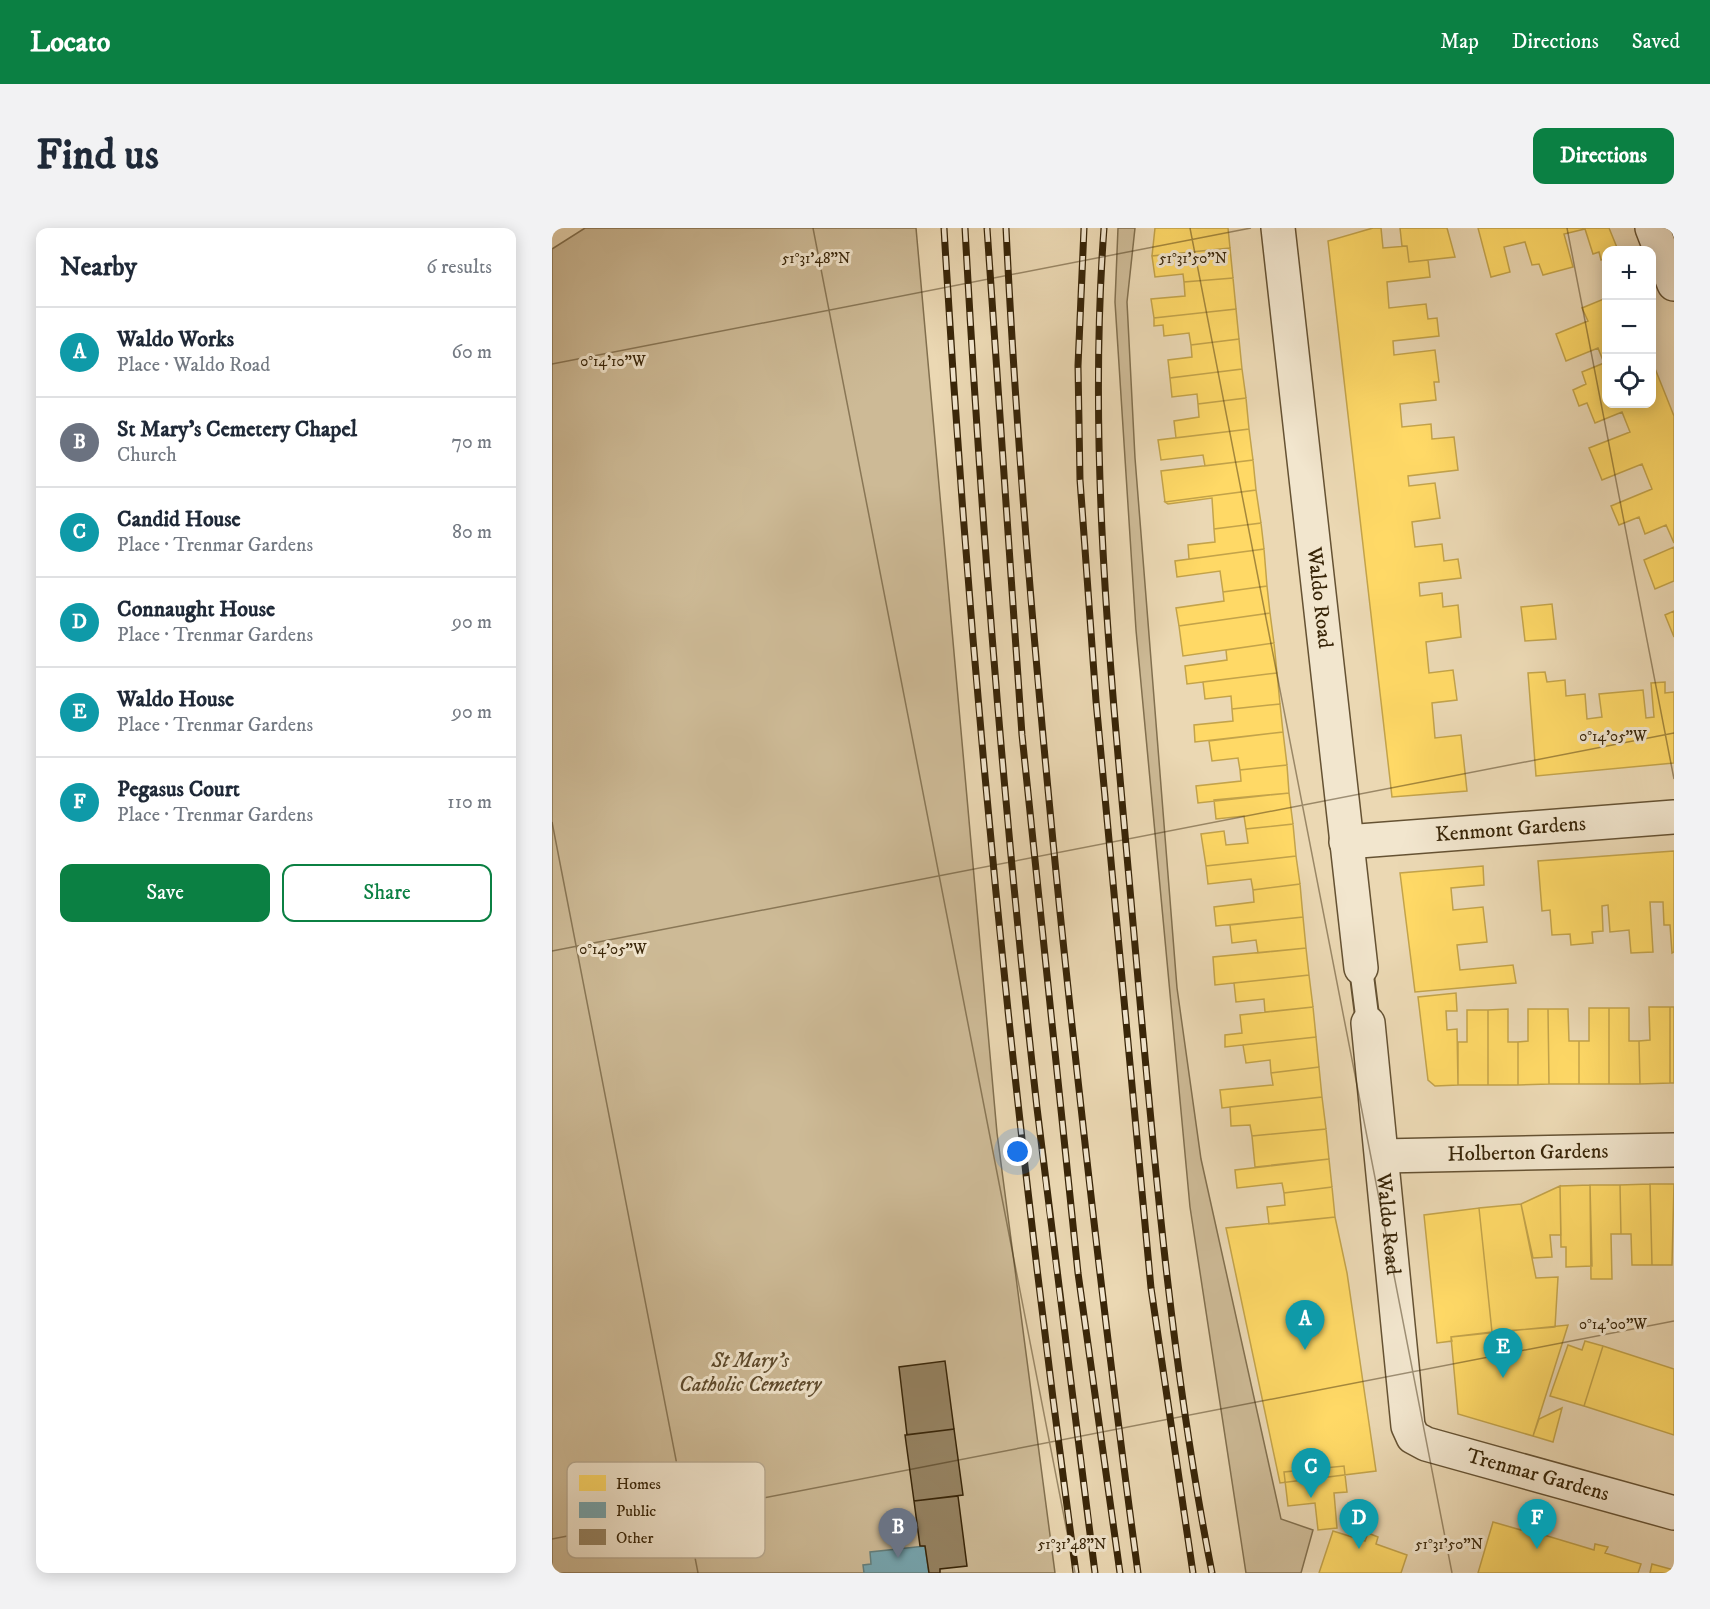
<!DOCTYPE html>
<html lang="en">
<head>
<meta charset="utf-8">
<style>
	body { margin:0; font-family:"IM FELL DW Pica",serif; background:#f2f2f3; color:#1f2937 }
	.controls { position:absolute; right:18px; top:18px; display:grid; overflow:hidden; border-radius:12px; box-shadow:0 3px 15px #0003 }
	.controls button { width:54px; height:54px; display:grid; place-items:center; padding:0; border:0; border-bottom:2px solid #e0e1e3; background:#fff; color:#1f2937; font:30px sans-serif }
	.you { position:absolute; left:466px; top:924px; width:21px; height:21px; margin:-15px; border:4px solid #fff; border-radius:50%; background:#1a73e8; box-shadow:0 0 0 9px #1a73e833 }
	.badge { display:grid; place-items:center; width:39px; height:39px; border-radius:50%; background:#0b8043; color:#fff; font-size:20px; font-weight:700 }
	.pin { position:absolute; translate:-50% -50px; filter:drop-shadow(0 2px 3px #0008) }
	.pin::after { content:''; position:absolute; top:32px; width:21px; height:18px; background:inherit; clip-path:polygon(0 0,100% 0,50% 100%) }
	.list { margin:0; padding:0; list-style:none }
	h2 { display:flex; justify-content:space-between; align-items:center; height:78px; margin:0; padding:0 24px; font-size:26px }
	h2 small { font-size:20px; font-weight:400; color:#747a83 }
	.list li { display:grid; grid-template-columns:39px 1fr auto; gap:18px; align-items:center; box-sizing:border-box; height:90px; padding:0 24px; border-top:2px solid #e0e1e3 }
	.list b { display:block; font-size:22px; white-space:nowrap }
	.list p { margin:0; font-size:20px; white-space:nowrap; color:#747a83 }
	.list em { font-size:20px; font-style:normal; color:#747a83 }
	.actions { display:flex; gap:12px; padding:18px 24px }
	.actions a { flex:1; padding:14px 0; border:2px solid #0b8043; border-radius:12px; text-align:center; font-size:21px; color:#0b8043 }
	.actions .main { background:#0b8043; color:#fff }
	.icon { flex:none; width:33px; height:33px; fill:none; stroke:currentColor; stroke-width:2; stroke-linecap:round; stroke-linejoin:round }
	.map { position:relative; flex:none; width:1122px; height:1345px; overflow:hidden; border-radius:12px }
	header { display:flex; align-items:center; gap:36px; box-sizing:border-box; height:84px; padding:0 30px; background:#0b8043; color:#fff }
	header strong { font-size:28px }
	nav { display:flex; gap:33px; margin-inline-start:auto; font-size:21px }
	.intro { display:flex; align-items:center; justify-content:space-between; box-sizing:border-box; height:144px; padding:0 36px }
	h1 { margin:0; font-size:42px }
	.button { padding:15px 27px; border-radius:12px; background:#0b8043; color:#fff; font-size:21px; font-weight:700 }
	main { display:flex; gap:36px; padding:0 36px }
	aside { flex:1; background:#fff; border-radius:12px; box-shadow:0 3px 15px #0003 }
	.map>svg:first-child { display:block }
	.green { fill:#cdba96; stroke:#82704f; stroke-width:1.5 }
	.homes { fill:#ffd966; stroke:#c3a34a; stroke-width:1.5 }
	.public { fill:#76a5af; stroke:#637f7d; stroke-width:1.5 }
	.building { fill:#958261; stroke:#382508; stroke-width:1.5 }
	.lines { fill:none; stroke-linecap:round; stroke-linejoin:round }
	.service-casing { stroke:#655233; stroke-width:26 }
	.minor-casing { stroke:#655233; stroke-width:36 }
	.service { stroke:#f2e6ce; stroke-width:22 }
	.minor { stroke:#f2e6ce; stroke-width:33 }
	.rail-casing { stroke:#382508; stroke-width:7 }
	.rail { stroke:#f2e6ce; stroke-width:4.5; stroke-dasharray:14; stroke-linecap:butt }
	.ticks { fill:none; stroke:#382508; stroke-width:1.5; stroke-opacity:0.45 }
	.labels { text-anchor:middle; dominant-baseline:central; stroke-width:6; stroke-linejoin:round; paint-order:stroke }
	.street-label { font-size:21px; fill:#382508; stroke:#f2e6ce }
	.park-label { font-size:21px; font-style:italic; fill:#5d4a2c; stroke:#f2e6ce }
	.key { fill:#f2e6ce; stroke:#baac93; stroke-width:1.5 }
	.key-label { font-size:16px; fill:#382508 }
	.ticks-label { font-size:15px; text-anchor:middle; fill:#382508; stroke:#f2e6ce; stroke-width:6; stroke-linejoin:round; paint-order:stroke }
</style>
</head>
<body>
<header>
<strong>Locato</strong>
<nav><a>Map</a><a>Directions</a><a>Saved</a></nav>
</header>
<div class="intro"><h1>Find us</h1><a class="button">Directions</a></div>
<main>
<aside>
<h2>Nearby<small>6 results</small></h2>
<ul class="list">
<li><span class="badge" style="background:#0f9aa8">A</span><div><b>Waldo Works</b><p>Place · Waldo Road</p></div><em>60 m</em></li>
<li><span class="badge" style="background:#6b7280">B</span><div><b>St Mary’s Cemetery Chapel</b><p>Church</p></div><em>70 m</em></li>
<li><span class="badge" style="background:#0f9aa8">C</span><div><b>Candid House</b><p>Place · Trenmar Gardens</p></div><em>80 m</em></li>
<li><span class="badge" style="background:#0f9aa8">D</span><div><b>Connaught House</b><p>Place · Trenmar Gardens</p></div><em>90 m</em></li>
<li><span class="badge" style="background:#0f9aa8">E</span><div><b>Waldo House</b><p>Place · Trenmar Gardens</p></div><em>90 m</em></li>
<li><span class="badge" style="background:#0f9aa8">F</span><div><b>Pegasus Court</b><p>Place · Trenmar Gardens</p></div><em>110 m</em></li>
</ul>
<div class="actions"><a class="main">Save</a><a>Share</a></div>
</aside>
<div class="map">
<svg width="1122" height="1345" viewBox="0 0 1122 1345">
	<rect width="100%" height="100%" fill="#ebd8b3"/>
	<filter id="stains"><feTurbulence type="fractalNoise" baseFrequency=".00333" numOctaves="4"/><feColorMatrix values="0 0 0 0 .2 0 0 0 0 .09 0 0 0 0 .02 0 0 0 .5 -.17"/></filter>
	<radialGradient id="worn" r=".72"><stop offset=".6" stop-color="#630" stop-opacity="0"/><stop offset="1" stop-color="#630" stop-opacity=".3"/></radialGradient>
	<path class="green" d="M 33,0 L 364,0 L 445,905 L 503,1345 L 0,1345 L 0,21 Z
		M 566,0 L 583,0 L 575,74 L 583,230 L 625,760 L 649,931 L 729,1291 L 761,1302 L 749,1345 L 694,1345 L 638,979 L 584,402 L 563,74 Z"/>
	<path class="homes" d="M 603,0 L 676,0 L 678,20 L 600,28 Z
		M 821,0 L 829,0 L 831,20 L 855,18 L 857,34 L 876,32 L 878,49 L 835,54 L 837,80 L 874,76 L 876,91 L 885,90 L 887,108 L 841,113 L 842,127 L 883,122 L 887,154 L 882,154 L 884,172 L 848,176 L 850,199 L 879,196 L 880,211 L 902,209 L 906,242 L 856,248 L 857,258 L 883,255 L 888,290 L 860,294 L 863,319 L 890,316 L 892,333 L 906,331 L 909,350 L 867,355 L 868,368 L 890,365 L 891,379 L 906,377 L 909,409 L 874,414 L 877,445 L 901,442 L 905,472 L 880,475 L 883,510 L 909,507 L 915,563 L 840,569 L 776,13 Z
		M 848,0 L 895,0 L 903,29 L 857,34 L 855,18 L 850,18 Z
		M 926,0 L 1057,0 L 1066,22 L 1054,22 L 1054,30 L 1049,32 L 1047,24 L 1041,26 L 1033,1 L 1012,6 L 1021,39 L 991,47 L 987,36 L 980,37 L 973,14 L 952,19 L 958,44 L 939,49 Z
		M 678,20 L 681,50 L 632,54 L 631,46 L 603,49 L 600,28 Z
		M 681,50 L 684,81 L 602,90 L 599,71 L 633,68 L 632,54 Z
		M 1054,70 L 1054,176 L 1100,176 L 1100,133 L 1122,188 L 1122,315 L 1114,297 L 1093,306 L 1087,289 L 1067,297 L 1059,278 L 1100,261 L 1090,236 L 1050,252 L 1037,220 L 1078,204 L 1070,184 L 1043,195 L 1035,175 L 1027,178 L 1021,162 L 1034,156 L 1030,144 L 1052,135 L 1046,120 L 1014,133 L 1004,106 L 1036,93 L 1030,80 Z
		M 684,81 L 687,111 L 639,117 L 637,105 L 612,108 L 611,97 L 602,98 L 602,90 Z
		M 687,111 L 690,141 L 618,150 L 616,132 L 640,129 L 639,117 Z
		M 690,141 L 694,170 L 646,176 L 645,166 L 620,169 L 618,150 Z
		M 694,170 L 697,201 L 624,210 L 622,193 L 647,189 L 646,176 Z
		M 697,201 L 701,232 L 653,238 L 651,227 L 609,232 L 606,212 Z
		M 701,232 L 704,262 L 613,274 L 609,243 Z
		M 704,262 L 709,295 L 662,301 L 660,270 L 616,276 L 613,274 Z
		M 709,295 L 712,321 L 637,331 L 636,317 L 663,314 L 662,301 Z
		M 1122,319 L 1122,353 L 1103,361 L 1092,332 Z
		M 712,321 L 715,358 L 671,364 L 668,343 L 625,349 L 623,333 Z
		M 715,358 L 718,385 L 627,398 L 624,380 L 672,373 L 671,364 Z
		M 1000,376 L 1004,411 L 973,413 L 969,379 Z
		M 1122,383 L 1122,409 L 1113,387 Z
		M 718,385 L 722,415 L 631,428 L 627,398 Z
		M 722,415 L 725,445 L 635,456 L 633,438 L 675,432 L 674,422 Z
		M 993,444 L 995,454 L 1013,452 L 1014,468 L 1033,466 L 1035,491 L 1050,489 L 1047,466 L 1091,462 L 1094,490 L 1102,489 L 1099,455 L 1113,454 L 1113,465 L 1122,464 L 1122,535 L 984,548 L 976,445 Z
		M 725,445 L 728,476 L 680,481 L 679,468 L 653,471 L 651,454 Z
		M 728,476 L 731,504 L 643,514 L 642,497 L 681,493 L 680,481 Z
		M 731,504 L 735,537 L 688,542 L 686,530 L 660,533 L 657,513 Z
		M 735,537 L 737,565 L 646,575 L 644,558 L 689,553 L 688,542 Z
		M 737,565 L 741,596 L 694,601 L 692,588 L 664,591 L 662,572 Z
		M 741,596 L 744,628 L 654,638 L 649,606 L 672,603 L 674,617 L 696,615 L 694,601 Z
		M 1122,623 L 1122,724 L 1120,725 L 1118,697 L 1112,697 L 1111,674 L 1098,674 L 1101,724 L 1079,725 L 1077,702 L 1058,704 L 1056,677 L 1050,678 L 1051,703 L 1040,704 L 1041,715 L 1019,717 L 1018,706 L 1000,707 L 998,682 L 990,683 L 986,633 Z
		M 744,628 L 748,656 L 701,662 L 699,651 L 656,656 L 654,638 Z
		M 931,638 L 932,657 L 899,660 L 901,682 L 931,679 L 935,714 L 905,717 L 908,742 L 961,737 L 964,755 L 863,764 L 848,645 Z
		M 748,656 L 751,689 L 664,698 L 662,679 L 702,674 L 701,662 Z
		M 751,689 L 754,720 L 706,725 L 704,712 L 680,715 L 678,697 Z
		M 754,720 L 757,747 L 663,757 L 661,729 Z
		M 757,747 L 761,779 L 713,784 L 712,771 L 684,774 L 682,755 Z
		M 904,765 L 905,783 L 894,783 L 895,802 L 905,801 L 906,857 L 883,858 L 876,852 L 866,769 Z
		M 761,779 L 764,809 L 673,819 L 673,807 L 690,805 L 688,787 Z
		M 1097,779 L 1118,779 L 1118,855 L 1088,856 L 1087,813 L 1098,812 Z
		M 1118,779 L 1122,779 L 1122,855 L 1118,855 Z
		M 1037,780 L 1057,780 L 1057,856 L 1027,856 L 1027,813 L 1037,813 Z
		M 1057,780 L 1077,780 L 1077,813 L 1087,813 L 1088,856 L 1057,856 Z
		M 956,781 L 956,814 L 966,814 L 966,857 L 936,857 L 936,782 Z
		M 976,781 L 996,781 L 997,856 L 966,857 L 966,814 L 976,813 Z
		M 996,781 L 1016,781 L 1017,813 L 1027,813 L 1027,856 L 997,856 Z
		M 915,782 L 936,782 L 936,857 L 906,857 L 906,814 L 915,814 Z
		M 764,809 L 767,839 L 719,845 L 718,832 L 694,835 L 691,817 Z
		M 767,839 L 770,869 L 670,880 L 668,862 L 721,857 L 719,845 Z
		M 770,869 L 774,901 L 700,908 L 698,897 L 679,898 L 678,879 Z
		M 774,901 L 777,931 L 703,939 L 700,908 Z
		M 777,931 L 780,959 L 732,965 L 730,955 L 685,960 L 683,942 Z
		M 1098,956 L 1100,1037 L 1080,1037 L 1079,1006 L 1069,1006 L 1068,957 Z
		M 1098,956 L 1122,956 L 1120,1037 L 1100,1037 Z
		M 1038,957 L 1040,1038 L 1014,1039 L 1014,1019 L 1009,1019 L 1008,958 Z
		M 1038,957 L 1068,957 L 1069,1006 L 1059,1006 L 1060,1051 L 1039,1051 Z
		M 1008,958 L 1009,1007 L 998,1007 L 1000,1029 L 981,1030 L 969,976 Z
		M 780,959 L 783,989 L 717,996 L 715,979 L 733,977 L 732,965 Z
		M 969,976 L 984,1050 L 1006,1049 L 1003,1099 L 940,1104 L 927,980 Z
		M 927,980 L 940,1104 L 899,1109 L 900,1113 L 885,1115 L 872,987 Z
		M 783,989 L 795,1045 L 824,1243 L 728,1255 L 674,1000 Z
		M 1016,1097 L 981,1208 L 906,1186 L 899,1109 Z
		M 1033,1113 L 1051,1118 L 1032,1178 L 998,1168 L 1016,1117 L 1030,1122 Z
		M 1051,1118 L 1122,1141 L 1122,1207 L 1032,1178 Z
		M 1010,1180 L 1001,1214 L 981,1208 L 987,1191 Z
		M 792,1238 L 795,1264 L 782,1265 L 785,1300 L 766,1302 L 763,1275 L 736,1278 L 732,1244 Z
		M 941,1294 L 969,1302 L 971,1296 L 983,1299 L 982,1304 L 1042,1322 L 1043,1316 L 1056,1319 L 1053,1325 L 1089,1336 L 1086,1345 L 926,1345 Z
		M 781,1303 L 813,1313 L 816,1305 L 826,1309 L 824,1316 L 855,1327 L 849,1345 L 767,1345 Z
		M 1100,1336 L 1122,1342 L 1122,1345 L 1098,1345 Z"/>
	<path class="public" d="M 373,1318 L 377,1345 L 312,1345 L 311,1337 L 319,1336 L 318,1324 Z"/>
	<path class="building" d="M 393,1133 L 402,1201 L 355,1207 L 347,1139 Z
		M 402,1201 L 411,1267 L 362,1273 L 353,1207 Z
		M 406,1268 L 415,1338 L 388,1341 L 388,1345 L 377,1345 L 373,1318 L 368,1318 L 362,1273 Z"/>
	<g class="lines">
		<g class="service-casing">
			<path id="service" d="M 809,740 L 816,795"/>
		</g>
		<g class="minor-casing">
			<g id="minor">
				<path id="s1" d="M 726,0 L 809,740"/>
				<path d="M 1100,0 L 1122,56"/>
				<path id="s2" d="M 794,614 L 1122,589"/>
				<path id="s3" d="M 816,795 L 856,1198 L 861,1209 L 874,1216 L 1122,1285"/>
				<path id="s4" d="M 830,928 L 1122,922"/>
			</g>
		</g>
		<use href="#service" class="service"/>
		<use href="#minor" class="minor"/>
		<g class="rail-casing">
			<path id="rail" d="M 392,0 C 418,450 463,898 524,1345
				M 413,0 C 429,294 452,587 485,880 C 503,1035 524,1190 543,1345
				M 435,0 L 470,507 L 526,1045 L 568,1345
				M 454,0 C 465,229 485,456 508,684 C 531,905 556,1125 586,1345
				M 532,0 L 526,138 L 528,252 L 544,473 L 599,1060 L 641,1345
				M 552,0 C 535,229 560,457 580,684 C 600,905 617,1127 660,1345"/>
		</g>
		<use href="#rail" class="rail"/>
	</g>
	<path class="ticks" d="M 261,0 L 523,1345M 638,0 L 900,1345M 1015,0 L 1122,551M 0,136 L 699,0M 0,594 L 146,1345M 0,723 L 1122,505M 0,1311 L 1122,1093"/>
	<g class="labels">
		<g class="street-label">
			<text stroke="none"><textPath href="#s1" startOffset="372">Waldo Road</textPath></text>
			<text stroke="none"><textPath href="#s2" startOffset="165">Kenmont Gardens</textPath></text>
			<text stroke="none"><textPath href="#s4" startOffset="146">Holberton Gardens</textPath></text>
			<text stroke="none"><textPath href="#s3" startOffset="202">Waldo Road</textPath></text>
			<text stroke="none"><textPath href="#s3" startOffset="548">Trenmar Gardens</textPath></text>
		</g>
		<g class="park-label">
			<text x="198" y="1133">St Mary's<tspan x="198" dy="24">Catholic Cemetery</tspan></text>
		</g>
	</g>
	<rect x="15" y="1234" width="198" height="96" rx="9" class="key"/>
	<rect x="27" y="1247" width="27" height="16" fill="#ffd966"/>
	<rect x="27" y="1274" width="27" height="16" fill="#76a5af"/>
	<rect x="27" y="1301" width="27" height="16" fill="#958261"/>
	<g class="key-label">
		<text x="64" y="1261">Homes</text>
		<text x="64" y="1288">Public</text>
		<text x="64" y="1315">Other</text>
	</g>
	<g class="ticks-label">
		<text x="264" y="35">51°31'48"N</text>
		<text x="641" y="35">51°31'50"N</text>
		<text x="61" y="138">0°14'10"W</text>
		<text x="1061" y="513">0°14'05"W</text>
		<text x="61" y="726">0°14'05"W</text>
		<text x="1061" y="1101">0°14'00"W</text>
		<text x="520" y="1321">51°31'48"N</text>
		<text x="897" y="1321">51°31'50"N</text>
	</g>
	<rect width="100%" height="100%" filter="url(#stains)"/>
	<rect width="100%" height="100%" fill="url(#worn)"/>
</svg>
<div class="controls">
<button>+</button>
<button>−</button>
<button><svg class="icon" aria-label="locate" viewBox="0 0 24 24"><circle cx="12" cy="12" r="6"/><path d="M12 2v4M12 18v4M2 12h4M18 12h4"/></svg></button>
</div>
<div class="you"></div>
<div class="pin badge" style="left:753px;top:1122px;background:#0f9aa8">A</div>
<div class="pin badge" style="left:346px;top:1330px;background:#6b7280">B</div>
<div class="pin badge" style="left:759px;top:1270px;background:#0f9aa8">C</div>
<div class="pin badge" style="left:807px;top:1321px;background:#0f9aa8">D</div>
<div class="pin badge" style="left:951px;top:1150px;background:#0f9aa8">E</div>
<div class="pin badge" style="left:985px;top:1321px;background:#0f9aa8">F</div>
</div>
</main>
</body>
</html>
